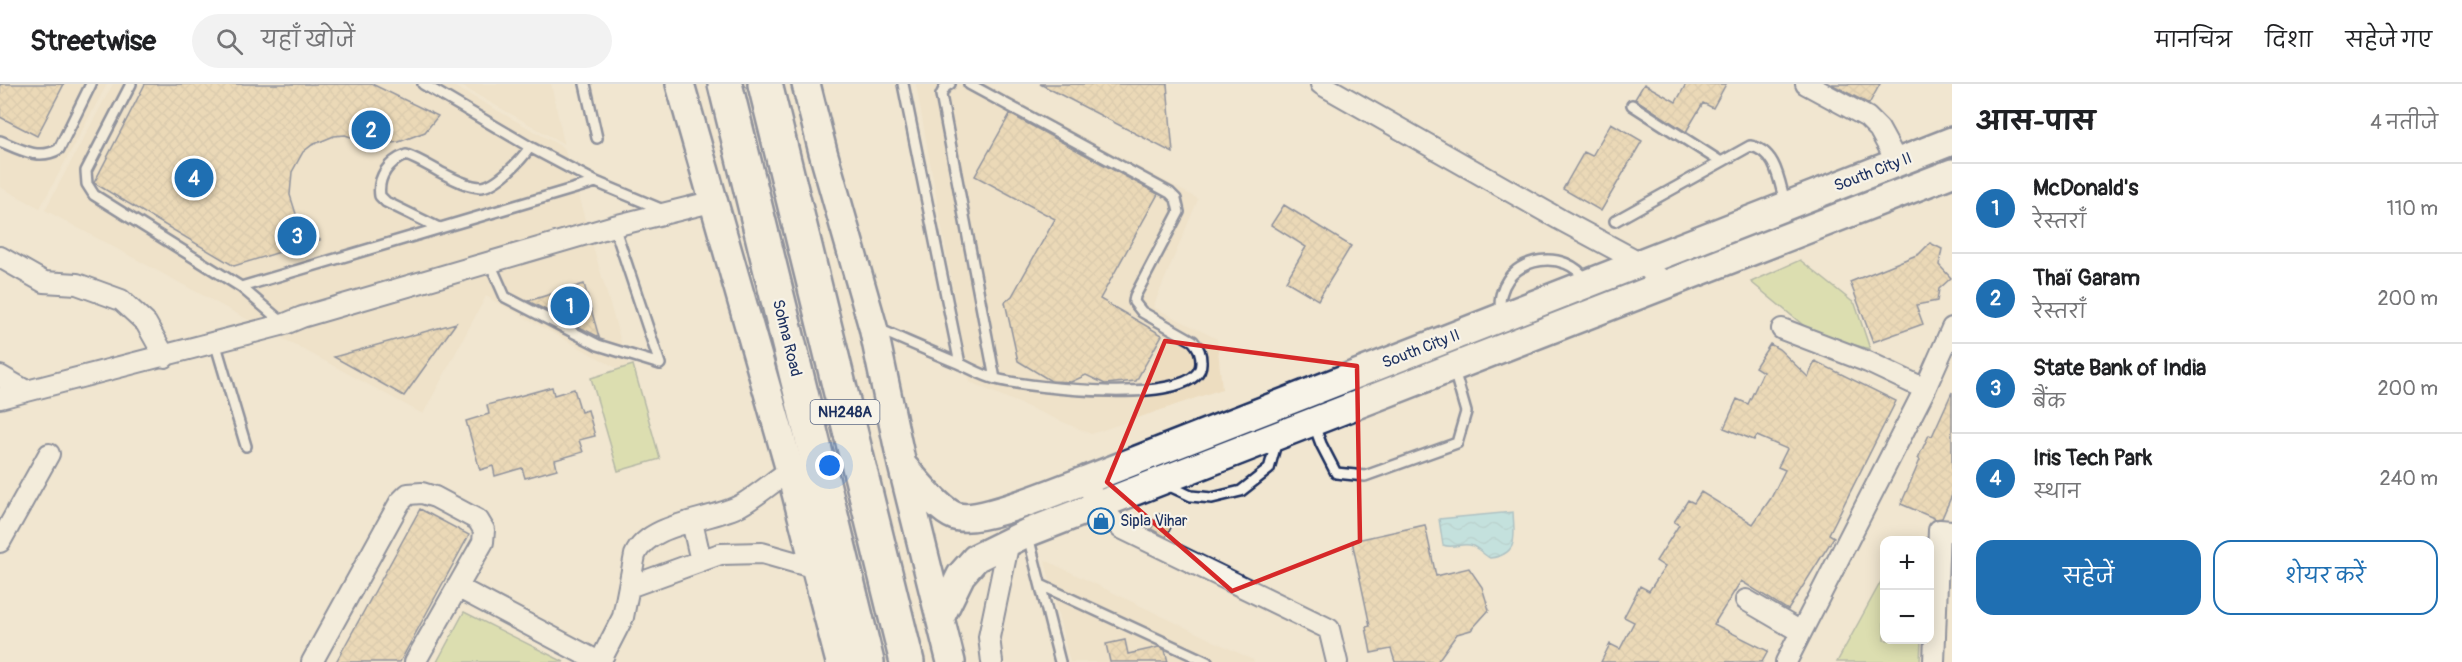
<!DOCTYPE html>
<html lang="hi">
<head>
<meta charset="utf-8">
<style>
	body { margin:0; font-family:Pangolin,"Playpen Sans Deva",sans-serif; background:#f2f2f2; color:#202124 }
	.controls { position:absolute; right:18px; bottom:18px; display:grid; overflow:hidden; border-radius:12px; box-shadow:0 3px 15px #0003 }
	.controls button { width:54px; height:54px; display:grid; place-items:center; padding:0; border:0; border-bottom:2px solid #e0e0e0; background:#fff; color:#202124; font:30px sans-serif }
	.you { position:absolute; left:830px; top:382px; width:21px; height:21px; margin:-15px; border:4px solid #fff; border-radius:50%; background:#1a73e8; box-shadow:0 0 0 9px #1a73e833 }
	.badge { display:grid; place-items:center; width:39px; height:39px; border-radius:50%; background:#1f6fb2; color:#fff; font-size:20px; font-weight:700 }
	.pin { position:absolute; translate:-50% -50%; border:3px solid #fff; box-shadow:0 2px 6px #0006 }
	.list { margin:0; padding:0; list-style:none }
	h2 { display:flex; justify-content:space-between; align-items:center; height:78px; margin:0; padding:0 24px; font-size:26px }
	h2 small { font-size:20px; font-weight:400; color:#757577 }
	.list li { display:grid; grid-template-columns:39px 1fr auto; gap:18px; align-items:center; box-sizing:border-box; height:90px; padding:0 24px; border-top:2px solid #e0e0e0 }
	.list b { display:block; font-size:22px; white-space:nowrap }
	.list p { margin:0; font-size:20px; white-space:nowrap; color:#757577 }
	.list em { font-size:20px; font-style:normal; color:#757577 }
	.actions { display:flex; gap:12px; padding:18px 24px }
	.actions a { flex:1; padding:14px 0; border:2px solid #1f6fb2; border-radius:18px; text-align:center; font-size:21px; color:#1f6fb2 }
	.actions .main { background:#1f6fb2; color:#fff }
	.icon { flex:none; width:33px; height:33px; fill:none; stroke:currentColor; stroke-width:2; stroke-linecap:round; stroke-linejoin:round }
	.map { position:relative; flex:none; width:1952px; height:578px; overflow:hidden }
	header { display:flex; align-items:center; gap:36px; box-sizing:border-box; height:84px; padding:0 30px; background:#fff; border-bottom:2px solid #e0e0e0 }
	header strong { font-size:28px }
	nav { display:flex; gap:33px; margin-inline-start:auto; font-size:21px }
	.search { width:420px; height:54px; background:#f2f2f2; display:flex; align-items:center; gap:15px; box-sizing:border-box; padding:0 21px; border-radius:33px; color:#757577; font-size:22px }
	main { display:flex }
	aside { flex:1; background:#fff }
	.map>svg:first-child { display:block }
	.built { fill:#edddc0 }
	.green { fill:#c3d68b; stroke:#6f8274; stroke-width:1.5 }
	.water { fill:url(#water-waves); stroke:#6197b4; stroke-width:1.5 }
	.building { fill:url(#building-cross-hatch); stroke:#1b2f5e; stroke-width:1.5 }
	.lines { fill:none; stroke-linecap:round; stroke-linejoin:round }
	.lane-casing { stroke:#1b2f5e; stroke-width:14 }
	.street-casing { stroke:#1b2f5e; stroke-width:24 }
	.secondary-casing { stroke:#1b2f5e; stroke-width:32 }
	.highway-casing { stroke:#1b2f5e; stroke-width:38 }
	.lane { stroke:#f7f3e8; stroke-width:9 }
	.street { stroke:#f7f3e8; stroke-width:20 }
	.secondary { stroke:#f7f3e8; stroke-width:27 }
	.highway { stroke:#f7f3e8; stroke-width:33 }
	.marked { fill:none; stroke:#d62828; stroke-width:4.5; stroke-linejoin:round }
	.labels { text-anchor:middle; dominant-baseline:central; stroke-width:4.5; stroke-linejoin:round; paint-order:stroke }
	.shield { fill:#f7f3e8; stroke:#5d6a87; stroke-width:1.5 }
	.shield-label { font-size:15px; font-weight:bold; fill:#1b2f5e }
	.street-label { font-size:16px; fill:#1b2f5e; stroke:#f7f3e8 }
	.poi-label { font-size:16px; fill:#1b2f5e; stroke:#f7f3e8; text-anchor:start }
</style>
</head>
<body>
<header>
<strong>Streetwise</strong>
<div class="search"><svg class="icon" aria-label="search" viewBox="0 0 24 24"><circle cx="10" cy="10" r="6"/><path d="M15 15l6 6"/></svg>यहाँ खोजें</div>
<nav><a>मानचित्र</a><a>दिशा</a><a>सहेजे गए</a></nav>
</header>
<main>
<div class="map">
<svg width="1952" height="578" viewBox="0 0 1952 578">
	<defs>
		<pattern id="water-waves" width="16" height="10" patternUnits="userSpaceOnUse" patternTransform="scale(1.5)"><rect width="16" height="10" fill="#8fdcee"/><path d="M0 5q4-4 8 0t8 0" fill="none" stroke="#7bbdce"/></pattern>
		<pattern id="building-cross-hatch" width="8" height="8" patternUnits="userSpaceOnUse" patternTransform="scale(1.5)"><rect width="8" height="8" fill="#e4c999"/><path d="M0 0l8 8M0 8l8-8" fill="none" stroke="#c3ad86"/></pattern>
	</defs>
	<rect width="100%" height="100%" fill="#f1e6d0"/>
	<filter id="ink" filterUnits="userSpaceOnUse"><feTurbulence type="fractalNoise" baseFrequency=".0167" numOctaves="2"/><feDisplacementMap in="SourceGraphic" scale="12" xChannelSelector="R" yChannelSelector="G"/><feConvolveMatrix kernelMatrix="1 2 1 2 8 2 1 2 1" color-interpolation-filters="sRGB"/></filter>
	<g filter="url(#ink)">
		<path class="built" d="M 0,0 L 107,0 L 40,124 L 0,103 Z
			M 113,0 L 450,0 L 564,64 L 631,292 L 486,212 L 423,330 L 45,126 Z
			M 458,0 L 551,0 L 564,60 Z
			M 916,0 L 985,0 L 1198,115 L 1153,223 L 1217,255 L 1222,305 L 1091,350 L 970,298 Z
			M 1045,476 L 1253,576 L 1254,578 L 1070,578 Z"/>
		<path class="green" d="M 1800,176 L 1855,220 L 1870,265 L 1814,250 L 1751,198 Z
			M 633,281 L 660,375 L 618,387 L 591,294 Z
			M 1884,492 L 1884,556 L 1921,556 L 1920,578 L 1837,578 Z
			M 464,528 L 564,578 L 437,578 Z"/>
		<path class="water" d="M 1513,428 C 1514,452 1520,470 1490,474 C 1484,471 1479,465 1473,462 C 1463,458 1453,465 1443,461 L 1439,435 Z"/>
		<path class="building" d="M 0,0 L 64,0 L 37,52 L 0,33 Z
			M 145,0 L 372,0 L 438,32 L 425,48 L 399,58 L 375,61 L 345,51 L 334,52 L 312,61 L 303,68 L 292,88 L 290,111 L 297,133 L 320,156 L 234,182 L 94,99 Z
			M 1040,0 L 1167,0 L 1173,69 Z
			M 1644,0 L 1676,18 L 1686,0 L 1726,0 L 1713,24 L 1703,19 L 1686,48 L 1635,15 Z
			M 1831,0 L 1880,0 L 1869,20 Z
			M 1010,30 L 1158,110 L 1100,215 L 1162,251 L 1136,297 L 1105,300 L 1086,291 L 1071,298 L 1051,297 L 1018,277 L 1005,218 L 1012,212 L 1055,135 L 975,92 Z
			M 1611,39 L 1642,57 L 1601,127 L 1563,105 L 1584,68 L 1592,72 Z
			M 1284,121 L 1351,162 L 1318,216 L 1286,197 L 1306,163 L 1271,141 Z
			M 1930,159 L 1942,165 L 1939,181 L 1951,194 L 1939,205 L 1937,217 L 1916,221 L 1923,240 L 1873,258 L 1850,198 L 1919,170 Z
			M 584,200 L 599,253 L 528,217 Z
			M 456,239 L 404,312 L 334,273 Z
			M 1770,260 L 1779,265 L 1808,293 L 1815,277 L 1896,317 L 1829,450 L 1834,453 L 1788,526 L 1741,497 L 1714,540 L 1768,567 L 1762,578 L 1601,578 L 1610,560 L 1620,565 L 1634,538 L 1624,533 L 1640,502 L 1649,507 L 1665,483 L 1656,477 L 1679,441 L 1674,438 L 1688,416 L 1694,419 L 1701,408 L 1753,440 L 1771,414 L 1785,386 L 1778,383 L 1787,365 L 1757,352 L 1754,356 L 1724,344 L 1737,315 L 1748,320 L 1763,288 L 1755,283 Z
			M 552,303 L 554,311 L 574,305 L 581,328 L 588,326 L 595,352 L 579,356 L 583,368 L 555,376 L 557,385 L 525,394 L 522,384 L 495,392 L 493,382 L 480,386 L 466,337 L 489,330 L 487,321 Z
			M 1952,308 L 1952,411 L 1942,434 L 1936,435 L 1901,420 L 1920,376 L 1918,374 L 1929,351 L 1932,352 Z
			M 420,425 L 469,451 L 419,543 L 400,578 L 336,578 Z
			M 1159,430 L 1174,438 L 1166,453 L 1151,445 Z
			M 1425,441 L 1436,492 L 1469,484 L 1482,503 L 1489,526 L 1471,546 L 1457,550 L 1437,578 L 1395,578 L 1391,565 L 1371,569 L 1366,543 L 1370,542 L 1352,457 Z
			M 1125,556 L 1128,570 L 1159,563 L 1165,566 L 1168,578 L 1110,578 L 1106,560 Z"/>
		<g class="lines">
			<g class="lane-casing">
				<path id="lane" d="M 131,0 L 86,87 L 87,100 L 94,111 L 241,203 L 283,239
					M 423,0 L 530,63 L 596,98 L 663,126
					M 585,0 L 597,54
					M 903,0 L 960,280
					M 950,0 L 945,3 L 941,11 L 995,295
					M 1632,21 L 1721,78
					M 0,57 C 19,65 39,77 59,65 L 91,0
					M 1615,137 L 1750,62 C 1776,66 1779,97 1785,118
					M 439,144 L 386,118 L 380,112 C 377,93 389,77 406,71 C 418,75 429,82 440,88 C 452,94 466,102 480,103 C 496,103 521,76 530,63
					M 490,179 L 505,213 L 598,261 L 660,280 L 614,142
					M 241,203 L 596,98
					M 1501,232 C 1500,224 1499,215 1502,208 C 1513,171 1566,165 1586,196
					M 878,245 C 904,256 931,268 958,279 C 970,284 983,292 996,295 C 1026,303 1203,325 1201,278 C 1201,269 1199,264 1193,257 L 1142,228 L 1134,218 L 1135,212 L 1179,128 L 1176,115 L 1170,109 L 969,0
					M 215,258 L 246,362
					M 1314,341 L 1321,360 L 1336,389 L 1365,392 L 1457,359 L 1466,328 L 1454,286
					M 1165,400 L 1191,412 L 1212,414 L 1241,407 L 1269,385 L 1277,356
					M 1028,452 L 1060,578
					M 1041,501 L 1207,578"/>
			</g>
			<g class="street-casing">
				<path id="street" d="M 1321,0 L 1559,135 L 1641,179 L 1668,201
					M 1806,0 L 1867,33 L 1879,45 L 1897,78
					M 0,173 L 44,198 L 77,200 L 121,216 L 146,239 L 165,273
					M 1782,245 L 1868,278 L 1925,305 L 1952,244
					M 0,292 L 26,307
					M 0,314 L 285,240 L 302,233 L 614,142 L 715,117
					M 1086,396 L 1097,421 L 1121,444 L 1329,545 L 1337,578
					M 692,438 L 701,477
					M 0,458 L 49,370
					M 457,503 L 599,578
					M 629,503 L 720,470 L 762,469 L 815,484
					M 1746,516 L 1801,548
					M 312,578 L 400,418 L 408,410 L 422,409 L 435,413 L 478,436 L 484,446 L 483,458 L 415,578
					M 600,578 L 623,533 L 635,471 C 649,438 712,437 741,421 C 758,411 774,397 790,386
					M 992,578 L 989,553 L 1009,457
					M 1786,578 L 1925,305
					M 1934,578 L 1939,446 L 1952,447"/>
			</g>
			<g class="secondary-casing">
				<path id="secondary" d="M 680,0 L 790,386 L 840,578
					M 806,0 L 823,68 L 873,243 L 902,381 L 951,578
					M 902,381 C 915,395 937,425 955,432 C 979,441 1060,405 1086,396 L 1952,57
					M 940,534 L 961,491 L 976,474 L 1027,449 L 1952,89"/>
			</g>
			<g class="highway-casing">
				<path id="highway" d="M 725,0 L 867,578
					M 765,0 L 907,578"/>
			</g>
			<use href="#lane" class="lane"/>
			<use href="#street" class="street"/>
			<use href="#secondary" class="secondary"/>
			<use href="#highway" class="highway"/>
		</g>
	</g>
	<path d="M0 0H1952V578H0ZM 1165,257 L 1357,282 L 1360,457 L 1232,507 L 1107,398 Z" fill="#f1e6d0" fill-opacity=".55" fill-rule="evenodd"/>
	<path class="marked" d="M 1165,257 L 1357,282 L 1360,457 L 1232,507 L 1107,398 Z"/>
	<defs>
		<g id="shop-ring" transform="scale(1.35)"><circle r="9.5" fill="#f7f3e8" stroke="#1f6fb2" stroke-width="1.5"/><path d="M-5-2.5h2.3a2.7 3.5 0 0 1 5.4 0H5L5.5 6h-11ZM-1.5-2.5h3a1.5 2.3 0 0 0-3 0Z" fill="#1f6fb2"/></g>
	</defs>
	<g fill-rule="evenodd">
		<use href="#shop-ring" x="1101" y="437"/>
	</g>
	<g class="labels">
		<rect class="shield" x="810.5" y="316" width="69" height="24" rx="4.5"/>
		<g class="shield-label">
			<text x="845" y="328">NH248A</text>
		</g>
		<g class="street-label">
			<text transform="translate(1873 88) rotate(-21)">South City II</text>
			<text transform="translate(787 254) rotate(76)">Sohna Road</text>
			<text transform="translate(1421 265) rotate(-21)">South City II</text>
		</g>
		<g class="poi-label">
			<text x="1120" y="437">Sipla Vihar</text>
		</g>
	</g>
</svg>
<div class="controls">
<button>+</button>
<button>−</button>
</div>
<div class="you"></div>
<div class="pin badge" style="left:570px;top:222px">1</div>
<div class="pin badge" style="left:371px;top:46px">2</div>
<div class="pin badge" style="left:297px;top:152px">3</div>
<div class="pin badge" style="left:194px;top:94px">4</div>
</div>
<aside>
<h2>आस-पास<small>4 नतीजे</small></h2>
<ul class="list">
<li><span class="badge">1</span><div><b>McDonald's</b><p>रेस्तराँ</p></div><em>110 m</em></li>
<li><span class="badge">2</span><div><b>Thaï Garam</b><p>रेस्तराँ</p></div><em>200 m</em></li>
<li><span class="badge">3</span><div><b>State Bank of India</b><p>बैंक</p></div><em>200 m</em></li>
<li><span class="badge">4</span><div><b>Iris Tech Park</b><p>स्थान</p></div><em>240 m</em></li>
</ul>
<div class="actions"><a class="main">सहेजें</a><a>शेयर करें</a></div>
</aside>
</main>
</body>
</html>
